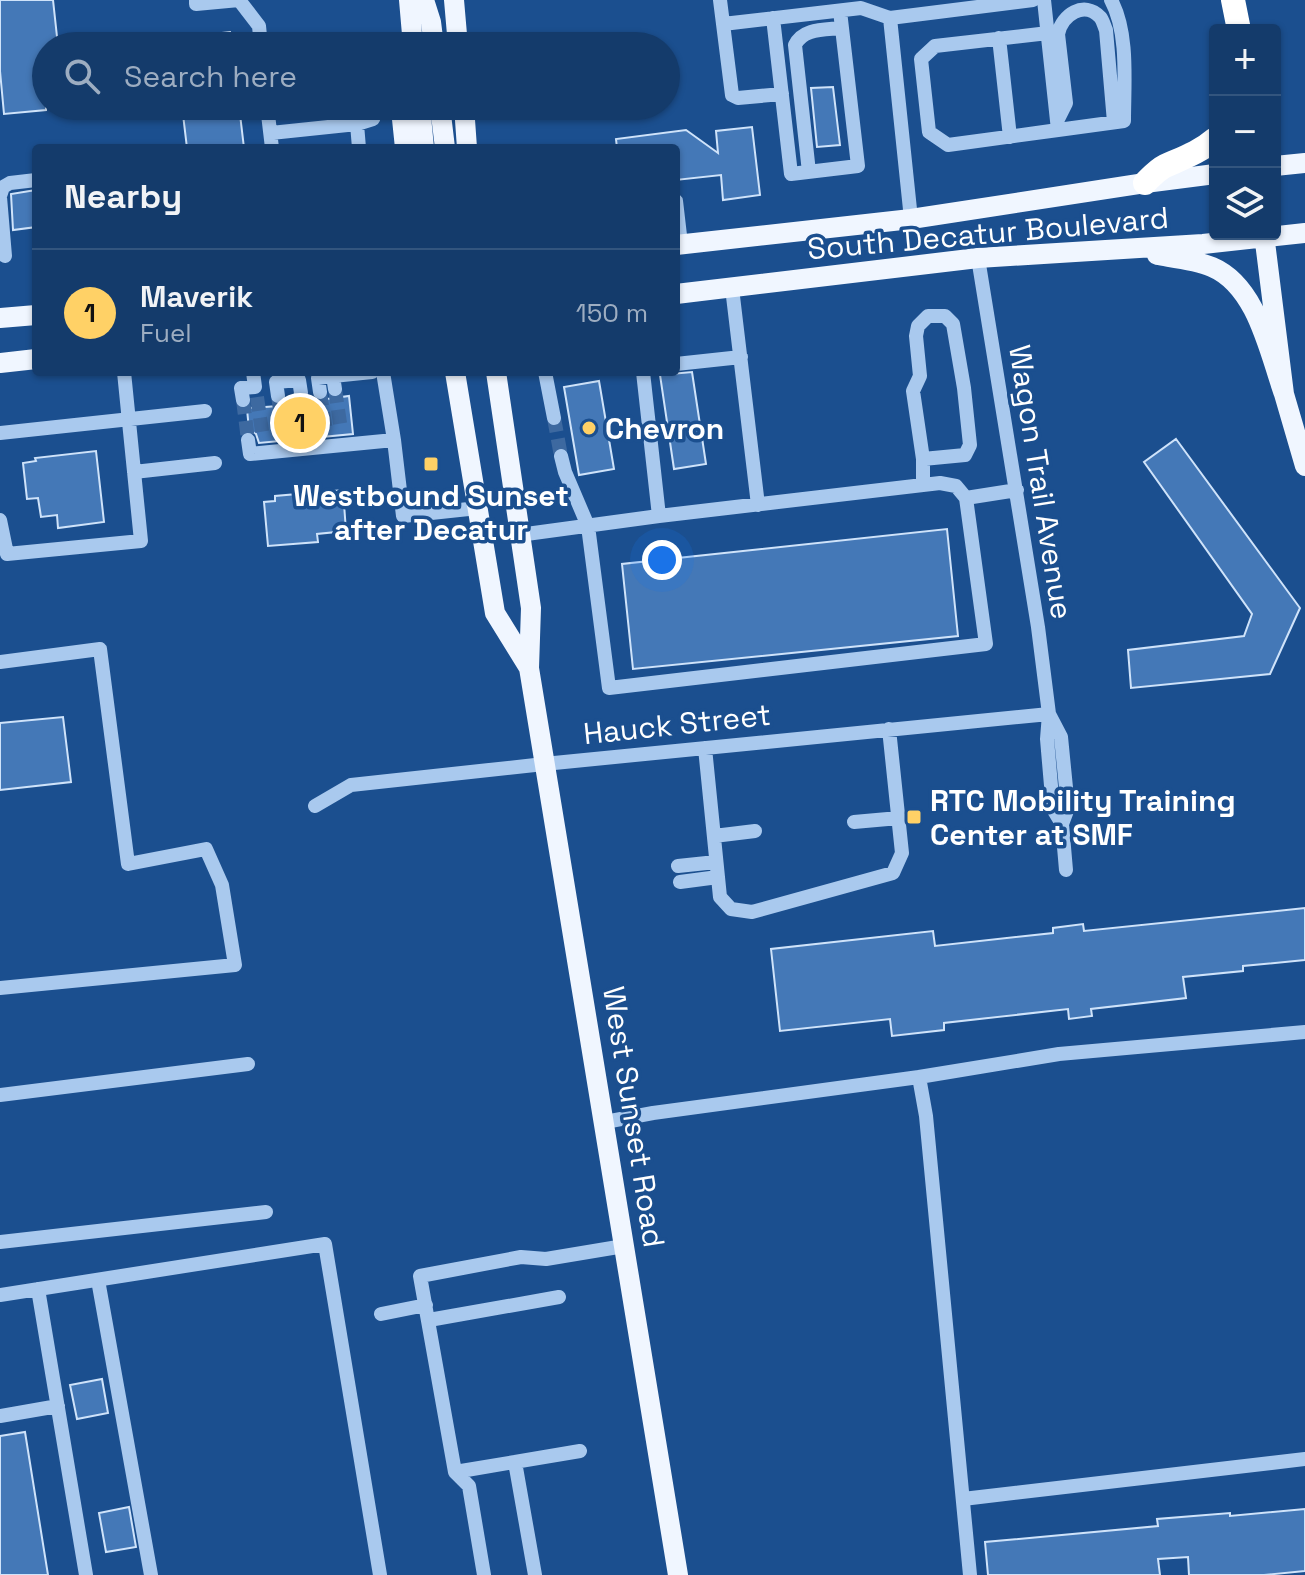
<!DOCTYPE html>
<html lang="en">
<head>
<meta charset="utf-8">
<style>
	body { margin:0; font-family:"Space Grotesk",sans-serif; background:#214673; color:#f1f3f6 }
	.controls { position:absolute; right:24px; top:24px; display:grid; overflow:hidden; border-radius:8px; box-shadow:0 2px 6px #0004 }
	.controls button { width:72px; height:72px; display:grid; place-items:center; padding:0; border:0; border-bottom:2px solid #33557e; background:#143b6b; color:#f1f3f6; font:40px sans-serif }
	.you { position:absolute; left:662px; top:560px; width:28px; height:28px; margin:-20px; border:6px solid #fff; border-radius:50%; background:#1a73e8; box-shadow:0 0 0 12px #1a73e833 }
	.badge { display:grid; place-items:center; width:52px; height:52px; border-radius:50%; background:#ffd166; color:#111; font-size:26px; font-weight:700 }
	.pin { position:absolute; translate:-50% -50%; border:4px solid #fff; box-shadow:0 2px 8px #0006 }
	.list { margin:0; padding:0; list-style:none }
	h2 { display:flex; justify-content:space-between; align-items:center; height:104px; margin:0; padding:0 32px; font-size:34px }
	h2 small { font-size:26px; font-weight:400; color:#9dadc1 }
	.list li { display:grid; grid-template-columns:52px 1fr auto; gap:24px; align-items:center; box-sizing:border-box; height:128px; padding:0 32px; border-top:2px solid #33557e }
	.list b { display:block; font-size:30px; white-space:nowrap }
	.list p { margin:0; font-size:26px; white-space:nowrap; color:#9dadc1 }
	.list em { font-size:26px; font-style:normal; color:#9dadc1 }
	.icon { flex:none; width:44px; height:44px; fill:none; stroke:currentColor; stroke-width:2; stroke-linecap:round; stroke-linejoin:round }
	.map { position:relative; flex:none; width:1305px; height:1575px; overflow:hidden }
	.search { position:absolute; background:#143b6b; box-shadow:0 2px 6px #0004; left:32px; top:32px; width:648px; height:88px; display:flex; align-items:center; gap:20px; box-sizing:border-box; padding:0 28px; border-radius:44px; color:#9dadc1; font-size:30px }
	.panel { position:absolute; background:#143b6b; box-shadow:0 2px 6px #0004; left:32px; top:144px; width:648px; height:232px; border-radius:8px }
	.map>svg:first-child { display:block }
	.building { fill:#4478b7; stroke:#cfe3fa; stroke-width:2 }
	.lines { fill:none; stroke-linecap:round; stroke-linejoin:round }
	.minor-tunnel { stroke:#3d69a0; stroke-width:14; stroke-dasharray:14 7; stroke-linecap:butt }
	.minor { stroke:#a9c9ee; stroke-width:14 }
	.major { stroke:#f0f6ff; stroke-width:20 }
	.highway { stroke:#fff; stroke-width:24 }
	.poi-dot { fill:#ffd166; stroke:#1b4f8f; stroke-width:3 }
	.labels { text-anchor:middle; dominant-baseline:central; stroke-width:7; stroke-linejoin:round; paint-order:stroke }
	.street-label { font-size:30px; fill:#fff; stroke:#1b4f8f }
	.poi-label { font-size:30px; font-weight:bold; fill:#fff; stroke:#1b4f8f; text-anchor:start }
</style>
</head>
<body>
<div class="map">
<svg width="1305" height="1575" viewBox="0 0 1305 1575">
	<rect width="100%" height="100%" fill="#1b4f8f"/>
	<path class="building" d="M 0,0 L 53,0 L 58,46 L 46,46 L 46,110 L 4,114 L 0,71 Z
		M 230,32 L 232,46 L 187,46 L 186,37 Z
		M 833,87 L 840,145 L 817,147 L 811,88 Z
		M 182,106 L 239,106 L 244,148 L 187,148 Z
		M 752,127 L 760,195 L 723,200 L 721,175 L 676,180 L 676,148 L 617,148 L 616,139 L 686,130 L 718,153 L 716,131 Z
		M 36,190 L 36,227 L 13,230 L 11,194 Z
		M 692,372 L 706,464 L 674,469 L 660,375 Z
		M 599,381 L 614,469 L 579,475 L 564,387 Z
		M 349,396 L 353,434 L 259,443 L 256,434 L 249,430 L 247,409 L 249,408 L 279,406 L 315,400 L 321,402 L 327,399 Z
		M 1176,439 L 1300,608 L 1270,674 L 1131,688 L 1128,650 L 1244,636 L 1252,614 L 1144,462 Z
		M 96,451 L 104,522 L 58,528 L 57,515 L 41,517 L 38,498 L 27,499 L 23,463 L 36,461 L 35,458 Z
		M 343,490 L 346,531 L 317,534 L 318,542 L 268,546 L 264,502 L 275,501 L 275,496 Z
		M 947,529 L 958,636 L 633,669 L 622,564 Z
		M 63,717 L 71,782 L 0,790 L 0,723 Z
		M 1305,908 L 1305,960 L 1243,966 L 1243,971 L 1183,977 L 1186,998 L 1091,1009 L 1092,1016 L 1069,1019 L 1068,1009 L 944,1023 L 944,1030 L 892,1036 L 890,1019 L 780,1031 L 771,949 L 933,931 L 935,946 L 1053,933 L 1053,928 L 1083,924 L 1084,931 Z
		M 102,1379 L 108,1413 L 77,1419 L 70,1385 Z
		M 25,1432 L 48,1575 L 0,1575 L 0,1436 Z
		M 129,1507 L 136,1547 L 106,1552 L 99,1513 Z
		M 1305,1509 L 1305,1571 L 1264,1575 L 1189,1575 L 1188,1557 L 1158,1559 L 1160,1575 L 988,1575 L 985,1542 L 1158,1526 L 1157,1519 L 1230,1513 L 1230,1516 Z"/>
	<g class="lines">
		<path class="minor-tunnel" d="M 335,389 L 341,430
			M 320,392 L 326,432
			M 301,393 L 306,432
			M 278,396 L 284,436
			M 257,397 L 263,438
			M 243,400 L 248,440
			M 554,418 L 561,456"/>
		<path class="minor" d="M 196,0 L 196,4 L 239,0 L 259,26 L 261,46
			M 720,0 L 732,95 L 738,98 L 782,94
			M 1044,0 L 1058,130 L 948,145 L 929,132 L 921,59 L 935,46 L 1048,33
			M 773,18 L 791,174 L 858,166 L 840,11
			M 890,18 L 1033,0
			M 723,24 L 861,8 L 890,18 L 911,219
			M 999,38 L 1010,137
			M 267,106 L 272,148
			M 1058,119 L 1066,103 L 1058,34 C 1062,15 1084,0 1100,17 C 1103,20 1104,26 1106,30 L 1114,122
			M 357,124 L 373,119 L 378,106
			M 1058,130 L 1124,121 C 1124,83 1129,33 1111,0
			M 271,133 L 357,124 L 359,148
			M 809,172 L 795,45 C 803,28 824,30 842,28
			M 0,196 L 3,187 L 10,183 L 36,180
			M 0,197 L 5,256
			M 676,201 L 681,244
			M 978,258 L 1038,627 L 1049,714 L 1047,739 L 1053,809 L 1062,824 L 1066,870
			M 732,288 L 758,505
			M 676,364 L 741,357
			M 383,372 L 394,440
			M 545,372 L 554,418
			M 643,372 L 659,516
			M 333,376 L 372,372
			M 320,392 L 318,378 L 333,376 L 335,389
			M 278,396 L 276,382 L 299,380 L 301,393
			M 243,400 L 241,388 L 255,387 L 253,372
			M 0,433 L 205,411
			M 248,440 L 250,454 L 394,440 L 403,516 L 478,508
			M 561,456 L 565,472 L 588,526 L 609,688 L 986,644 L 966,498
			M 923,459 L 965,455 L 970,445 L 964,388 L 953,324 L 945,316 L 928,316 L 918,326 L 916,336 L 920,376 L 913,391 L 923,459 L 923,485
			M 134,472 L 215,463
			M 0,520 L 7,554 L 141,541 L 124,372
			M 519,535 L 659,516 L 940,483 L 956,486 L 966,498 L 1017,490
			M 0,662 L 100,649 L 128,864 L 206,849 L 222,885 L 235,965 L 0,988
			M 1049,714 L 1061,737 L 1068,808 L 1062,824
			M 705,748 L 720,897 L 731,909 L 752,912 L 893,873 L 902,853 L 889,729
			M 315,806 L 351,785 L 544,764 L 1049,714
			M 854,822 L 899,818
			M 714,836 L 755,831
			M 678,866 L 716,862
			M 680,882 L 718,877
			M 919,1077 L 926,1116 L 970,1575
			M 0,1095 L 248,1064
			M 605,1122 L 653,1113 L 919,1077 L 1059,1054 L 1305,1032
			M 0,1242 L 266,1212
			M 98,1280 L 151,1575
			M 38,1289 L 86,1575
			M 0,1295 L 325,1244 L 380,1575
			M 381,1314 L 426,1305
			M 429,1320 L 559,1297
			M 0,1416 L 58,1406
			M 515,1462 L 535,1575
			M 455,1472 L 580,1451
			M 963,1499 L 1305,1459
			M 484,1575 L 469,1486 L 455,1472 L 420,1276 L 521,1257 L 546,1259 L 624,1246"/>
		<path class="major" d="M 409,0 L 413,46
			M 424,0 L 431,22 L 434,46
			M 454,0 L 458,46
			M 405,106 L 402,119 L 405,148
			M 420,106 L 424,148
			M 440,106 L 445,148
			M 464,106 L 467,148
			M 1275,166 L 1305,163
			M 1264,234 L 1284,394 L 1305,466
			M 676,245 L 911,219 L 1145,183 L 1215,174
			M 1157,255 C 1175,258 1196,260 1212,267 C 1257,286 1269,352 1284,394
			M 676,294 L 978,258 L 1203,244 L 1305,233
			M 0,318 L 36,315
			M 0,363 L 36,359
			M 455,372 L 495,613 L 529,668
			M 496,372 L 531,608 L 529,668 L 678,1575"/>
		<path class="highway" d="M 1233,0 L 1239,30
			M 1145,183 C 1151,177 1157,170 1165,166 C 1183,158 1200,152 1215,139"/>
	</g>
	<g class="poi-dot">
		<circle cx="589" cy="428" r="8"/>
		<rect x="423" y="456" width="16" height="16" rx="4"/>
		<rect x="906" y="809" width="16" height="16" rx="4"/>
	</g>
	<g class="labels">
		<g class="street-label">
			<text transform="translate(988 233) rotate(-5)">South Decatur Boulevard</text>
			<text transform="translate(1041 482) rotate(81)">Wagon Trail Avenue</text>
			<text transform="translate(677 724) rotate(-6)">Hauck Street</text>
			<text transform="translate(634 1117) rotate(81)">West Sunset Road</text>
		</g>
		<g class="poi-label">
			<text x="605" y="428">Chevron</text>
			<text x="431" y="495" text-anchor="middle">Westbound Sunset<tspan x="431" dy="34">after Decatur</tspan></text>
			<text x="930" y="800">RTC Mobility Training<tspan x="930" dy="34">Center at SMF</tspan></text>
		</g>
	</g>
</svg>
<div class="controls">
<button>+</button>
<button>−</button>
<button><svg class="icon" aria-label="layers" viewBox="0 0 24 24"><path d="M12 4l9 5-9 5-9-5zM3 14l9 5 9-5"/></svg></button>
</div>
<div class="you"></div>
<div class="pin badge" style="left:300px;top:423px">1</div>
<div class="search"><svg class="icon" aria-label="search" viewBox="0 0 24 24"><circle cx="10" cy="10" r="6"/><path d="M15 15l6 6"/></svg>Search here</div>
<section class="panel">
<h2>Nearby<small></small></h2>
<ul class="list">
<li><span class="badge">1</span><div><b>Maverik</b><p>Fuel</p></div><em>150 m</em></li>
</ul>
</section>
</div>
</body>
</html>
